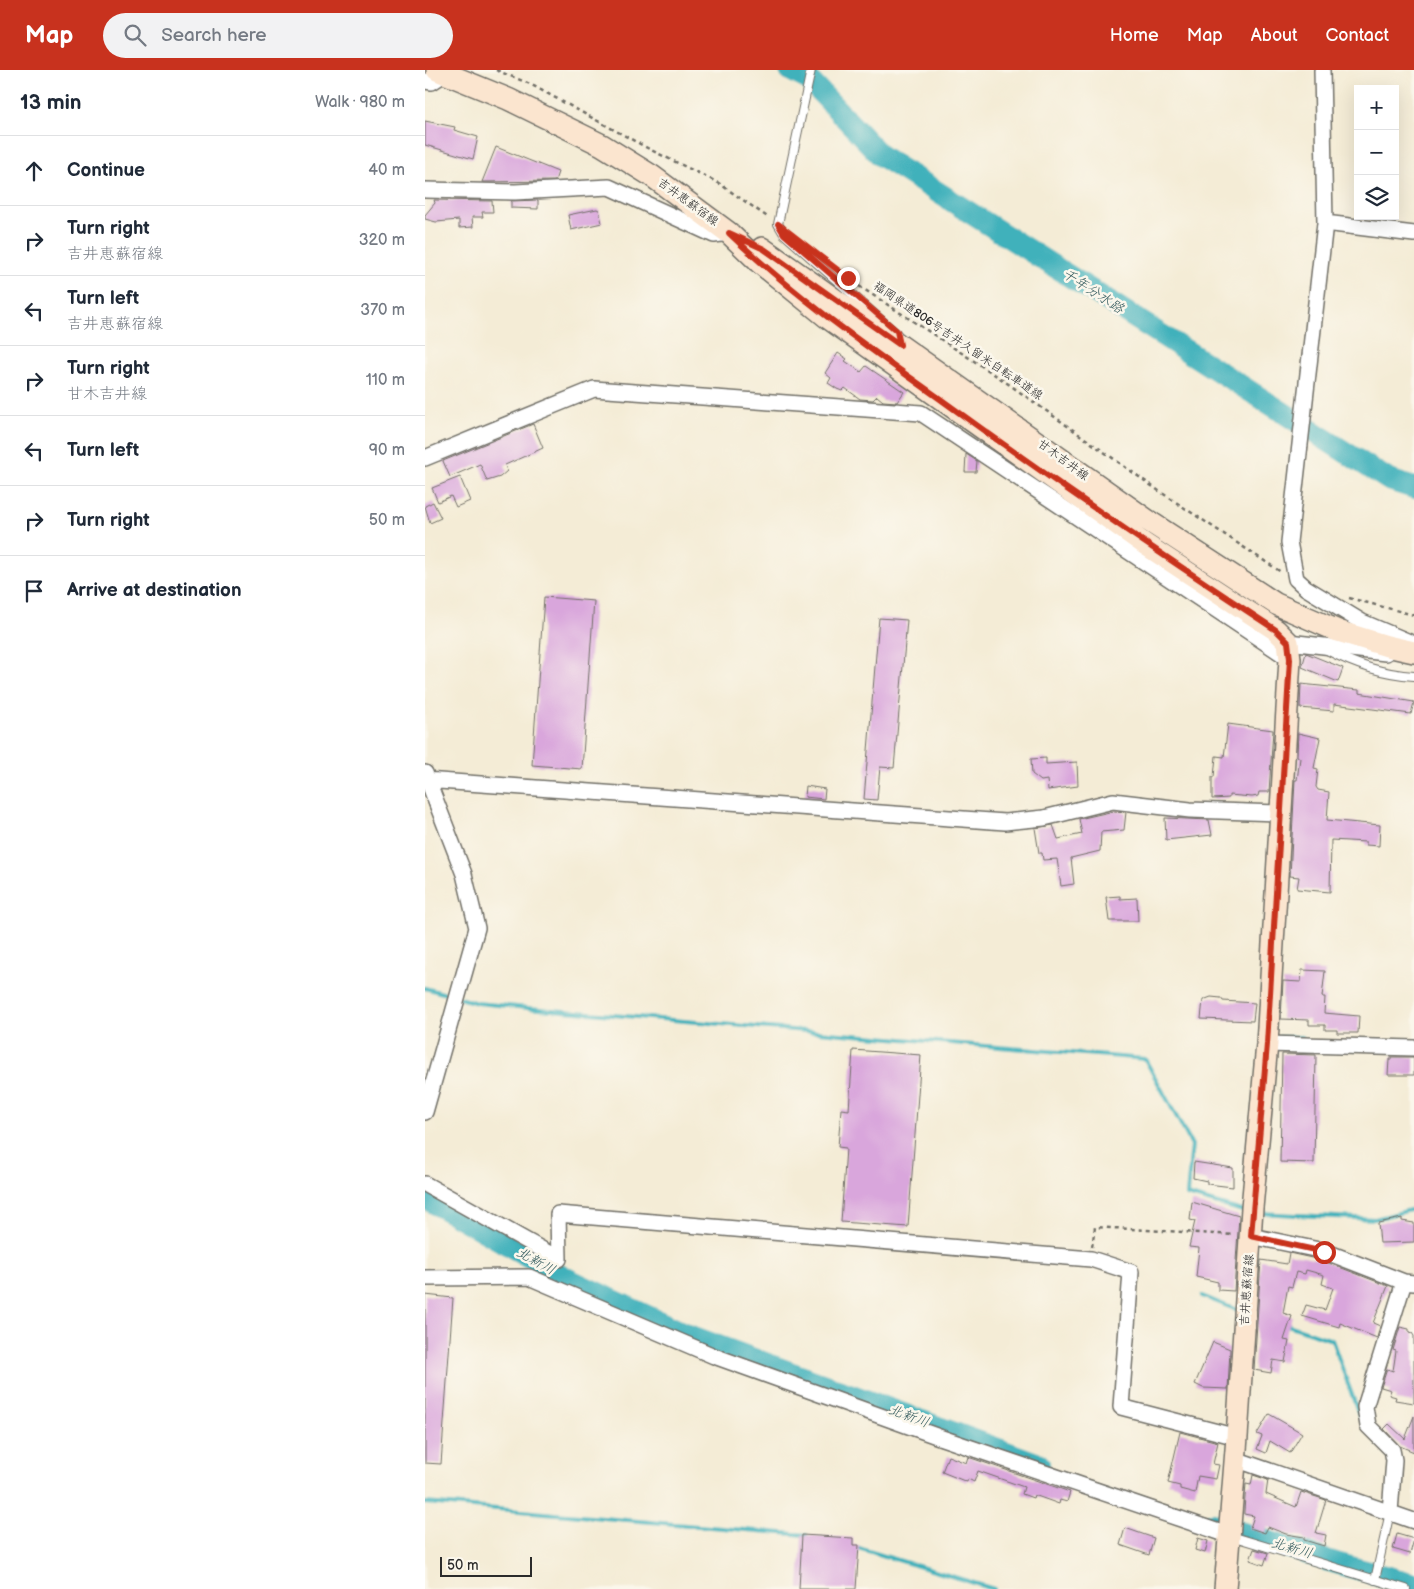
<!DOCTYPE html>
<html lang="en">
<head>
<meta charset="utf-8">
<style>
	body { margin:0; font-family:"Balsamiq Sans","Klee One",sans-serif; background:#f2f2f3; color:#1f2937 }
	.controls { position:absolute; right:15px; top:15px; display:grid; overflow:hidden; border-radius:0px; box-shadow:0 5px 20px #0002 }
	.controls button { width:45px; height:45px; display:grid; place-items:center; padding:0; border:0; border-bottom:1px solid #e0e1e3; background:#fff; color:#1f2937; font:25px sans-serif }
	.scale { position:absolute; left:15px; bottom:12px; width:92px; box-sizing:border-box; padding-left:5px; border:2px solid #2b2b2b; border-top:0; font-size:14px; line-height:18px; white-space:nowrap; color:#2b2b2b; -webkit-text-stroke:4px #fbf7ec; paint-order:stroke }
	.stop { position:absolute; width:15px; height:15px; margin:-11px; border:4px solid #c8321e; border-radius:50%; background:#fff }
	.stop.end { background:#c8321e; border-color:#fff; box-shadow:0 1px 5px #0008 }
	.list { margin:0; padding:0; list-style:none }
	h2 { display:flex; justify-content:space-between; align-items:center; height:65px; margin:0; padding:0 20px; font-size:21px }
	h2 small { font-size:16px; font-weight:400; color:#747a83 }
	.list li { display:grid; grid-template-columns:32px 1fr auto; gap:15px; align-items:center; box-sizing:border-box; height:70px; padding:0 20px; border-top:1px solid #e0e1e3 }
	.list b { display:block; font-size:19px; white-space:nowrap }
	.list p { margin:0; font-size:16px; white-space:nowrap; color:#747a83 }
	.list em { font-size:16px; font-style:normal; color:#747a83 }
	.icon { flex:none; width:28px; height:28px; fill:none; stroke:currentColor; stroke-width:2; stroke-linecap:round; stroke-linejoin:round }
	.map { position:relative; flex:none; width:989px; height:1519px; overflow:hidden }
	header { display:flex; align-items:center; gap:30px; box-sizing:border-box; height:70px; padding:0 25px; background:#c8321e; color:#fff }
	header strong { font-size:24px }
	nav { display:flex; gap:28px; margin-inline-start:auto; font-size:18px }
	.search { width:350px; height:45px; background:#f2f2f3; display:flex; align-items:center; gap:12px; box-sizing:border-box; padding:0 18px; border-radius:28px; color:#747a83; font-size:19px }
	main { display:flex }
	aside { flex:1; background:#fff }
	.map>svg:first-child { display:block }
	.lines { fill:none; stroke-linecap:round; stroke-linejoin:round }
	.stream { stroke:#41b1bb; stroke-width:4 }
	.river { stroke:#41b1bb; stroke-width:22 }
	.building { fill:#d9a6dc }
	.service-casing { stroke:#716f67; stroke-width:10 }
	.minor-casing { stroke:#716f67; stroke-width:18 }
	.secondary-casing { stroke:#716f67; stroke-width:24 }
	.path { stroke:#716f67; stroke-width:2.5; stroke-dasharray:4 4; stroke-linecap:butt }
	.service { stroke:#fff; stroke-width:8 }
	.minor { stroke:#fff; stroke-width:15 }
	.secondary { stroke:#fbe5cf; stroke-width:21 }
	.route { stroke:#c8321e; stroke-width:6 }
	.labels { text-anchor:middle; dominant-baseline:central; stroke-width:5; stroke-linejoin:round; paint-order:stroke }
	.street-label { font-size:12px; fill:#2b2b2b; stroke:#fbf7ec }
	.water-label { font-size:14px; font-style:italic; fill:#335a5d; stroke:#fbf7ec }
</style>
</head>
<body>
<header>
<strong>Map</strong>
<div class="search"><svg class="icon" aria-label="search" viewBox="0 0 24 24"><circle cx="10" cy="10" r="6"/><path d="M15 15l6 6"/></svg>Search here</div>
<nav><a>Home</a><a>Map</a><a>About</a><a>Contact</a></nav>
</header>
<main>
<aside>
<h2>13 min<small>Walk · 980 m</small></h2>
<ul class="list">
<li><svg class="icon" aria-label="ahead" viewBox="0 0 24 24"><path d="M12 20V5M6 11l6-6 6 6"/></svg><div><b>Continue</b></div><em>40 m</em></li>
<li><svg class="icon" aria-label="right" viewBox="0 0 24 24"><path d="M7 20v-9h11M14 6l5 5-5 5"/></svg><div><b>Turn right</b><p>吉井恵蘇宿線</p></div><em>320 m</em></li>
<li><svg class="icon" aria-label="left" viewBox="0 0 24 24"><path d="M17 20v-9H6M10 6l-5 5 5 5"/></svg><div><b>Turn left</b><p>吉井恵蘇宿線</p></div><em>370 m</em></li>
<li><svg class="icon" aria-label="right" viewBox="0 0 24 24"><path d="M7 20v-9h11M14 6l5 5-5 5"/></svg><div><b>Turn right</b><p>甘木吉井線</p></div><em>110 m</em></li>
<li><svg class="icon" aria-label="left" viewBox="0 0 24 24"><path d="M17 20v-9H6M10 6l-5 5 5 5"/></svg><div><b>Turn left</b></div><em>90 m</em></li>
<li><svg class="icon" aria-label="right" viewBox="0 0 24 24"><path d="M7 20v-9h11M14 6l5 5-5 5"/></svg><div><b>Turn right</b></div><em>50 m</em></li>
<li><svg class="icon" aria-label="arrive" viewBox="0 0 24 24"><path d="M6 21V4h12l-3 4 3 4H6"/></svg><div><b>Arrive at destination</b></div></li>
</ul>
</aside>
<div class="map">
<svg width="989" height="1519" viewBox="0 0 989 1519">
	<rect width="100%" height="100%" fill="#fbf7ec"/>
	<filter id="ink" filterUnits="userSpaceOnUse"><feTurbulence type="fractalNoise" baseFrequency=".02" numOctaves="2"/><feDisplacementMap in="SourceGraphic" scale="10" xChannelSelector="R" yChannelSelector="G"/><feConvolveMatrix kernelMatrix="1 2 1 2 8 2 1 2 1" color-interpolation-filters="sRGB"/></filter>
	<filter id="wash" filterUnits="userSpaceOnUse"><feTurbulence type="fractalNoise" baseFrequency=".0096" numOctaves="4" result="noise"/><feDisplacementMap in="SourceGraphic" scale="20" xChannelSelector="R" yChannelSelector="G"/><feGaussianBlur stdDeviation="1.12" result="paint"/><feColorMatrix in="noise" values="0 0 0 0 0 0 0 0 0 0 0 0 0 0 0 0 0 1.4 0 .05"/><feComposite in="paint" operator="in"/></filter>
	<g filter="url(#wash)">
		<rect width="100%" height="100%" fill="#f4ecd6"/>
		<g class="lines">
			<path class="stream" d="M 0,918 L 28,926
				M 35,928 L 52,933 L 103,938 L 720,989 L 767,1075 L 762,1125 L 821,1142
				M 853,967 L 877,967
				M 833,1143 L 950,1149 L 989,1139
				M 777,1226 L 812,1240
				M 860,1254 L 907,1270 L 935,1347
				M 0,1433 L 381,1465
				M 430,1477 L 569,1519"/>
			<path class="river" d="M 365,0 L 384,10 L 456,86 L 964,410 L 989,418
				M 0,1128 L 145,1210 L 261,1264 L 614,1394
				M 787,1453 L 914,1494 L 989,1514"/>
		</g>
		<g id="blocks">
			<path class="building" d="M 0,51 L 30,57 L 29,60 L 53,67 L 48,89 L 0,75 Z
				M 71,77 L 133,102 L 130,111 L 57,112 Z
				M 9,130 L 67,131 L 68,142 L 57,142 L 58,147 L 47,147 L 48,157 L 34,158 L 34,150 L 11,152 L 0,149 L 0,145 L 10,133 Z
				M 113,130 L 113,139 L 86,138 L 86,131 Z
				M 172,139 L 174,140 L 177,153 L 146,160 L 143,145 Z
				M 413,283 L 422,289 L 420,291 L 436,302 L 441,296 L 479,322 L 472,332 L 458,331 L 452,326 L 448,330 L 435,329 L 420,318 L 417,321 L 412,319 L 403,313 L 406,308 L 400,303 Z
				M 108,354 L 118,378 L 80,395 L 82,401 L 75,407 L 62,411 L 55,394 L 25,407 L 18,391 Z
				M 541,384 L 552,391 L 551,402 L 540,402 Z
				M 35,407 L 45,431 L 31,437 L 26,426 L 13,432 L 7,418 Z
				M 8,432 L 16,448 L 5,453 L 0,436 Z
				M 119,527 L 169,531 L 157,699 L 107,695 Z
				M 454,548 L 482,550 L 469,698 L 455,697 L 452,730 L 439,729 Z
				M 881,583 L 918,598 L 913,612 L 877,597 Z
				M 876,614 L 934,620 L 934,623 L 989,632 L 986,644 L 909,634 L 909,641 L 875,638 Z
				M 803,654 L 848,660 L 844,722 L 834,722 L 833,726 L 827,727 L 804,725 L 804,728 L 787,729 L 787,707 L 789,707 L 791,686 L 799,687 Z
				M 873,663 L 895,668 L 889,698 L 893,699 L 891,717 L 893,720 L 904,722 L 902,750 L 955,755 L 954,776 L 941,775 L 941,772 L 906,770 L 905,822 L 872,819 L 874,807 L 865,806 L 870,710 L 872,710 L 875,688 L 872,686 Z
				M 621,688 L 621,694 L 652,692 L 653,716 L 623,720 L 622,710 L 616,711 L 607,704 L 606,689 Z
				M 381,716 L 400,719 L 399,729 L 380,727 Z
				M 689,741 L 701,742 L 699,760 L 676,762 L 675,781 L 646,788 L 649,814 L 636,816 L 632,789 L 618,790 L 617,783 L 614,783 L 610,758 L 628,755 L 633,769 L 657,764 L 654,749 Z
				M 740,748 L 784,750 L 787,765 L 741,770 Z
				M 695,826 L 695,829 L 712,828 L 713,851 L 684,851 L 681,827 Z
				M 877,900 L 900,901 L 897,927 L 900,927 L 899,943 L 934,946 L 933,963 L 912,963 L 912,960 L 900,960 L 900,955 L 884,955 L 884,950 L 856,949 L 858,911 L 876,912 Z
				M 786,927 L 796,928 L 798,931 L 830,933 L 828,951 L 776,949 L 778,930 Z
				M 428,980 L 496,985 L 483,1157 L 416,1152 L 421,1078 L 413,1077 L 416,1039 L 424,1040 Z
				M 857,984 L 891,985 L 889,1093 L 855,1092 Z
				M 966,987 L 989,987 L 989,1005 L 963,1005 L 964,990 L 966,990 Z
				M 769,1092 L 808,1098 L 808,1117 L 782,1114 L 782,1111 L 768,1108 Z
				M 767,1132 L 814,1146 L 809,1221 L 793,1220 L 793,1212 L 771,1207 L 774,1178 L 764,1177 L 770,1151 L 765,1150 Z
				M 977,1148 L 977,1151 L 989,1153 L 989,1172 L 955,1173 L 953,1153 Z
				M 864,1183 L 896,1190 L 963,1216 L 948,1253 L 955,1256 L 952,1268 L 915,1253 L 914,1257 L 877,1246 L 881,1235 L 900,1240 L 908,1218 L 897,1214 L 899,1205 L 881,1200 L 880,1204 L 871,1202 L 867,1217 L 863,1216 L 858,1243 L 867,1246 L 859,1270 L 864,1271 L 860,1292 L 848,1290 L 846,1303 L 829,1300 L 836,1190 L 862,1194 Z
				M 0,1225 L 28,1228 L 16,1394 L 0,1393 Z
				M 975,1257 L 984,1259 L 984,1262 L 987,1263 L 989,1266 L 989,1333 L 970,1330 L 971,1327 L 964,1325 L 966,1320 L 956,1317 L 962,1299 L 968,1301 L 971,1281 L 968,1280 Z
				M 788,1272 L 805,1279 L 803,1319 L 778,1318 L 770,1314 Z
				M 844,1344 L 877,1363 L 865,1383 L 845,1371 L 841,1383 L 832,1379 L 837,1366 L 832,1364 Z
				M 989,1346 L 989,1382 L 975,1376 L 959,1359 L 964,1354 L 980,1369 Z
				M 755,1362 L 793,1372 L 788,1394 L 794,1395 L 791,1409 L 773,1406 L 770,1423 L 755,1419 L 755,1416 L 743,1413 Z
				M 523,1386 L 541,1393 L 543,1387 L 645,1422 L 642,1432 L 635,1430 L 634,1434 L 609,1425 L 608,1428 L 597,1424 L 599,1417 L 553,1401 L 549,1412 L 543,1409 L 542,1412 L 517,1402 Z
				M 828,1405 L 843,1410 L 841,1424 L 871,1437 L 876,1422 L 901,1430 L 891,1463 L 901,1465 L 899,1476 L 879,1470 L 879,1467 L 861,1464 L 843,1457 L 840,1463 L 825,1458 L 829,1446 L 819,1444 L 819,1441 L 821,1414 L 826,1415 Z
				M 700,1458 L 729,1468 L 724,1485 L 695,1475 Z
				M 972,1464 L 989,1469 L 985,1484 L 968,1479 Z
				M 377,1465 L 428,1468 L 428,1475 L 434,1475 L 431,1519 L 374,1519 Z
				M 773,1468 L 783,1471 L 780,1483 L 770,1480 Z
				M 829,1479 L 843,1483 L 839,1495 L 825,1490 Z"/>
		</g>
	</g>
	<g filter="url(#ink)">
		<use href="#blocks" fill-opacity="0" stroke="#716f67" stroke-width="1"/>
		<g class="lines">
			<g class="service-casing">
				<path id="service" d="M 386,0 L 353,154 L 359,164 L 472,264
					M 902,580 C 930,595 957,604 989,606
					M 806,1466 L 981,1519
					M 950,1510 L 965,1442"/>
			</g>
			<g class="minor-casing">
				<path id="minor" d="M 897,0 L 900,153 L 864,472 L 871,509 L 881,518 L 937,552 L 989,574
					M 0,11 L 7,12 L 21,3
					M 0,120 L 90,122 L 184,117 L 289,165 L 304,163
					M 900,153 L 989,164
					M 0,388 L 169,319 L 496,343 L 865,589
					M 863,572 L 961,583
					M 0,710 L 580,752 L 619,748 L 688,731 L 765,740 L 855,743
					M 842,974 L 989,978
					M 0,1042 L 52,858 L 39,804 L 0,703
					M 0,1114 L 134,1189 L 133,1144 L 666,1189 L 706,1202 L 696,1337 L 812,1367
					M 826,1166 L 899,1181 L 979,1212 L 989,1213
					M 0,1208 L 104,1207 L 289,1286 L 517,1368 L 803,1465
					M 810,1389 L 989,1451
					M 965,1442 L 969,1390 L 967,1380 L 943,1356 L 940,1337 L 979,1212"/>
			</g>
			<g class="secondary-casing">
				<path id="secondary" d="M 12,0 L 83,29 L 177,75 L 227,106 L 304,163 L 334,192 L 403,248 L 721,475 L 851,560 L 863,572 L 865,589 L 842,974 L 827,1138 L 812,1367 L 800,1519
					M 337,178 L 722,450 L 851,534 L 913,561 L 962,576 L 989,582"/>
			</g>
			<path class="path" d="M 71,0 L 105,14 L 226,80 L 292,112 L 344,148
				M 434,216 L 575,308 L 734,421 L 856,502
				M 924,528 L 989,545
				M 667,1177 L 670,1157 L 809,1165"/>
			<use href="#service" class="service"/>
			<use href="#minor" class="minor"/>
			<use href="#secondary" class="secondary"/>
		</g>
	</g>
	<g class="lines" filter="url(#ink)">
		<path class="route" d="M 423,208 L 353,154 L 359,164 L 472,261 L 475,275 L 339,179 L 304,163 C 369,226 444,278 518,331 C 627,410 738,486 851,560 L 863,572 L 865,589 L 842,974 L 826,1166 L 899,1182"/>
	</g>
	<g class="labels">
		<g class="street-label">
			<text transform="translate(263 132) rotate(36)">吉井恵蘇宿線</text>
			<text transform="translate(533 271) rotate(34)">福岡県道806号吉井久留米自転車道線</text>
			<text transform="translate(638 390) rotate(36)">甘木吉井線</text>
			<text transform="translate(822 1220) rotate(-86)">吉井恵蘇宿線</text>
		</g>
		<g class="water-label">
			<text transform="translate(668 221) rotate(33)">千年分水路</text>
			<text transform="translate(111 1191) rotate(29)">北新川</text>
			<text transform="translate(484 1346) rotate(20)">北新川</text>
			<text transform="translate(867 1478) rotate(16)">北新川</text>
		</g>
	</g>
</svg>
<div class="controls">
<button>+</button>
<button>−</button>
<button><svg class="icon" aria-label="layers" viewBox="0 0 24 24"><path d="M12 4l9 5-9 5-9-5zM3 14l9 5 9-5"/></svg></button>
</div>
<div class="scale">50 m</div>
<div class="stop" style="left:899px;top:1182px"></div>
<div class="stop end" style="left:423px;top:208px"></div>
</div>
</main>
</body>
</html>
